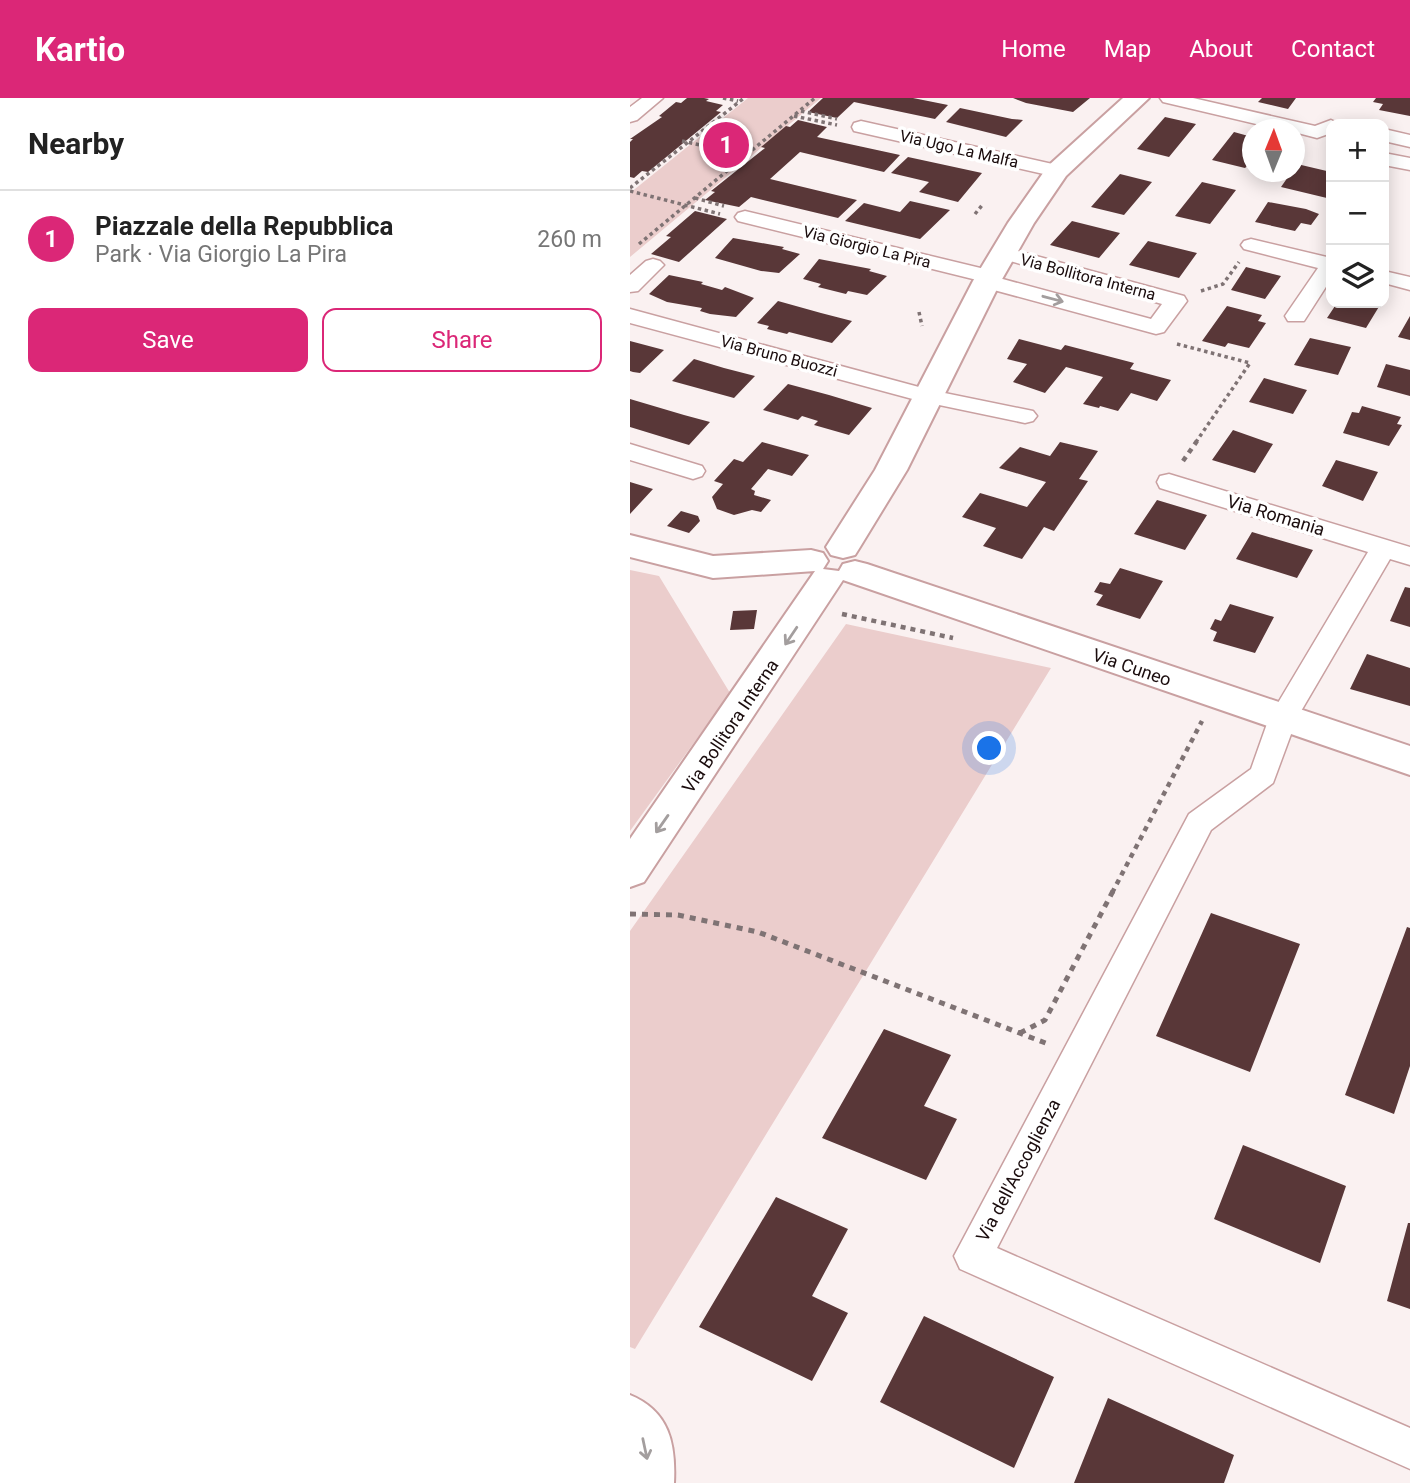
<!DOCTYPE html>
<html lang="en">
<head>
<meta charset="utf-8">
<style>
	body { margin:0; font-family:Roboto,sans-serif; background:#f2f2f2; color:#222 }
	.controls { position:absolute; right:21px; top:21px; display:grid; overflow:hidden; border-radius:14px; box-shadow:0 4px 18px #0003 }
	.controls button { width:63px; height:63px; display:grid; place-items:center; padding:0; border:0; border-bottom:2px solid #e0e0e0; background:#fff; color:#222; font:35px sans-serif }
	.compass { position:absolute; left:612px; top:21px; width:63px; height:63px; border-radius:50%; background:#fff; box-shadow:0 4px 18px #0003; rotate:1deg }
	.you { position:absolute; left:360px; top:651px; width:24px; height:24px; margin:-18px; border:5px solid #fff; border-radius:50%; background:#1a73e8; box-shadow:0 0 0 10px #1a73e833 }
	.badge { display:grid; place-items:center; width:46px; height:46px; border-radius:50%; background:#db2777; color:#fff; font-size:23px; font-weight:700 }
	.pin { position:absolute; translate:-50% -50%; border:4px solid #fff; box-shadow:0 2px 7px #0006 }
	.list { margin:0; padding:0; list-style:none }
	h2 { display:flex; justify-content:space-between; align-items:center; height:91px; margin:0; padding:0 28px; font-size:30px }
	h2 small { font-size:23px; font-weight:400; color:#767676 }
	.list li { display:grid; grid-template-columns:46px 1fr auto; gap:21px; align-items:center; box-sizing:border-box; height:98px; padding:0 28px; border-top:2px solid #e0e0e0 }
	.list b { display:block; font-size:26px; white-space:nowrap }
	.list p { margin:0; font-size:23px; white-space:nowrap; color:#767676 }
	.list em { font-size:23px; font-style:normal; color:#767676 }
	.actions { display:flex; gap:14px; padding:21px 28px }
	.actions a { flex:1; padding:16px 0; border:2px solid #db2777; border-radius:14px; text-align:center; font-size:24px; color:#db2777 }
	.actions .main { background:#db2777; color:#fff }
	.icon { flex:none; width:38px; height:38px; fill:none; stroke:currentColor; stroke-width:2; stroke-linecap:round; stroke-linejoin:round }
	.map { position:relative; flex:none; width:780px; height:1385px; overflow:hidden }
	header { display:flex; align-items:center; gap:42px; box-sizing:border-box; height:98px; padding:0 35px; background:#db2777; color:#fff }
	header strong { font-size:33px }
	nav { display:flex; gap:38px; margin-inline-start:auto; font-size:24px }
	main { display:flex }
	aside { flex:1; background:#fff }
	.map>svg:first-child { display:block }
	.green { fill:#ebcdcc }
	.building { fill:#593738 }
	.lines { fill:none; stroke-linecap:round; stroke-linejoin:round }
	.street-casing { stroke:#c9a0a1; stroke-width:3 }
	.secondary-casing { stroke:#c9a0a1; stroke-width:4 }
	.path-far2 { stroke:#7f7374; stroke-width:3.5; stroke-dasharray:3.5 3.5; stroke-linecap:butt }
	.path-far1 { stroke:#7f7374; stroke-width:4.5; stroke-dasharray:5 5; stroke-linecap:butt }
	.path { stroke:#7f7374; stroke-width:5; stroke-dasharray:6 6; stroke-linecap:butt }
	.street { fill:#fff; fill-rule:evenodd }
	.secondary { fill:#fff; fill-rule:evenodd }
	.oneway { stroke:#a39e9e }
	.labels { text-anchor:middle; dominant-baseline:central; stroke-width:7; stroke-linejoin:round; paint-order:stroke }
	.far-street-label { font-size:16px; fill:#1a0c0d; stroke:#fff }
	.street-label { font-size:18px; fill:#1a0c0d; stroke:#fff }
</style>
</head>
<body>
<header>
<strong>Kartio</strong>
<nav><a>Home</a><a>Map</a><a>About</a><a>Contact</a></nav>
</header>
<main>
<aside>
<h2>Nearby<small></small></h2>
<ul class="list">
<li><span class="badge">1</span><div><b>Piazzale della Repubblica</b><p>Park · Via Giorgio La Pira</p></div><em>260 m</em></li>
</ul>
<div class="actions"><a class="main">Save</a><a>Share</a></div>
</aside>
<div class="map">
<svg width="780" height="1385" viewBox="0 0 780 1385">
	<rect width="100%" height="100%" fill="#faf1f1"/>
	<path class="green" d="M 118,0 L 191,0 L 0,159 L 0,95 Z
		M 0,472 L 29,478 L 100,595 L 0,733 Z
		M 216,526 L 421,570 L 5,1251 L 0,1249 L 0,833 Z"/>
	<path class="building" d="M 57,0 L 74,0 L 79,1 L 76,3 L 93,7 L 86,13 L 91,14 L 18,74 L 12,73 L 4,80 L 0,79 L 0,44 L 3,41 L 0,41 L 32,19 L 29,18 L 46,4 L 51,5 Z
		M 193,0 L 283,0 L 318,7 L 305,21 L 224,4 L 207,20 L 178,14 Z
		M 383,0 L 460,0 L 443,14 L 396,5 Z
		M 632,0 L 666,0 L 658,11 L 628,4 Z
		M 746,0 L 780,0 L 780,18 L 749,12 L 753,6 L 743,4 Z
		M 330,10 L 382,21 L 393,22 L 376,39 L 316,24 Z
		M 535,19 L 566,26 L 539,59 L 507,51 Z
		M 168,22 L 197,29 L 187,39 L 270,57 L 254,74 L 170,54 L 140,81 L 227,102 L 208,120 L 121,99 L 109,109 L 75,102 L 85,94 L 81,93 L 135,50 L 131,49 L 156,28 L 160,29 Z
		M 604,34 L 622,39 L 622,63 L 615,70 L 582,62 Z
		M 278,59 L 352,75 L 328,104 L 289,94 L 299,84 L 261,75 Z
		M 667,66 L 701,74 L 701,101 L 651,89 Z
		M 490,76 L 522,84 L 494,117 L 461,109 Z
		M 572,84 L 606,92 L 580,126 L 545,118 Z
		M 280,103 L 320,112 L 290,141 L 215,123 L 234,105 L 270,114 Z
		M 638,104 L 676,111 L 689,116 L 681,127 L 671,125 L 665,133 L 625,124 Z
		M 65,113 L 97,121 L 49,164 L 21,156 L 41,139 L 36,138 Z
		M 442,123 L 490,135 L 469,160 L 420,147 Z
		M 103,140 L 154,149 L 152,151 L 170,156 L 149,175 L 131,173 L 85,160 Z
		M 518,143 L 567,155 L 549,180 L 499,167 Z
		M 189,161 L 241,171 L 239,173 L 257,178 L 237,197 L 218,193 L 216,196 L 188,189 L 191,186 L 173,181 Z
		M 616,169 L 651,178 L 635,201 L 601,192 Z
		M 39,177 L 73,184 L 71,186 L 92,192 L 95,189 L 124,200 L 106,219 L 80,216 L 70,213 L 72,210 L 37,204 L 19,196 Z
		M 148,203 L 191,215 L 222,223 L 202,245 L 159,234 L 157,236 L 137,231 L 139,228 L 127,225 Z
		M 707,205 L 742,205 L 750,207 L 736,230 L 697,220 Z
		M 597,208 L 632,217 L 628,223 L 636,225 L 619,250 L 598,245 L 595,249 L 572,243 Z
		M 780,218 L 780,242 L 768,239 Z
		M 680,240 L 721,249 L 708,277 L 664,267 Z
		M 389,241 L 431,252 L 435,247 L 504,265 L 500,271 L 541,282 L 527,303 L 501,295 L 488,313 L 470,308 L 469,310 L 453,306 L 473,279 L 436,269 L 415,295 L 383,284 L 397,266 L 377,261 Z
		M 0,243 L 34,252 L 10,275 L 3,274 L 0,273 Z
		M 64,261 L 94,270 L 125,278 L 104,300 L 42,283 Z
		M 756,266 L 780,272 L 780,298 L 747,289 Z
		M 634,280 L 677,292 L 663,316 L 619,304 Z
		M 158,286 L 199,297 L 242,310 L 219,337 L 184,327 L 188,323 L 172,318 L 168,322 L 133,312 Z
		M 0,301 L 54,317 L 80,324 L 59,347 L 49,344 L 0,329 Z
		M 732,308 L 771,319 L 767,326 L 772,327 L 759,348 L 713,335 L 722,314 L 729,315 Z
		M 603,332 L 643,346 L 625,375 L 582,362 Z
		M 132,344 L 179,357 L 162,378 L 138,371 L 121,391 L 125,393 L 124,397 L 141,402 L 131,414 L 122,412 L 104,417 L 87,411 L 82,399 L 93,386 L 84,383 L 104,361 L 113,364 Z
		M 430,344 L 468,353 L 449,381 L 458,383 L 424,433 L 414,429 L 392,461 L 353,448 L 366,430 L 332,419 L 350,395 L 397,409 L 416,384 L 369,370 L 390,349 L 420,358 Z
		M 706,362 L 748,374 L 733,403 L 692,388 Z
		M 0,384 L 23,391 L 0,416 Z
		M 527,402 L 577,417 L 555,452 L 504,436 Z
		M 51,413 L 68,418 L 70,423 L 59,435 L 37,428 Z
		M 622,434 L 683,452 L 667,480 L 606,461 Z
		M 490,470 L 533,483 L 510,521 L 466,507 L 473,497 L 464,494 L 470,484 L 480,486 Z
		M 775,489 L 780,490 L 780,529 L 760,523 Z
		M 600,506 L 644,519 L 625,555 L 583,543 L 587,534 L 580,531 L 585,521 L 591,523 Z
		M 127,512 L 124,531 L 100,532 L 103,513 Z
		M 737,556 L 780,570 L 780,608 L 720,591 Z
		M 581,815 L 670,846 L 620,974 L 526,938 Z
		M 777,829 L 780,830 L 780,968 L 764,1016 L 715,997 Z
		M 254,931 L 321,957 L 294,1008 L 327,1021 L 296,1082 L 192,1040 Z
		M 613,1047 L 716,1088 L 690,1165 L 584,1121 Z
		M 146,1099 L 218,1131 L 182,1198 L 218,1215 L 182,1283 L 69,1229 Z
		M 778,1125 L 780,1125 L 780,1211 L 757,1203 Z
		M 294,1218 L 424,1279 L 384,1370 L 250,1304 Z
		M 478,1300 L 604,1357 L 594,1385 L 444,1385 Z"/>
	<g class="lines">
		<g class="street-casing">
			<path id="street" d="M 12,0 L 33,0 L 7,22 L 0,24 L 0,9 Z
				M 530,0 L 563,0 L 685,28 L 701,22 L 709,26 L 701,26 L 701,35 L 687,40 L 664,34 L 664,32 L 652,32 L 533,4 Z
				M 231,23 L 427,67 L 437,73 L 427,79 L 224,33 L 222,29 L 224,25 Z
				M 754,31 L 780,37 L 780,49 L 754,43 Z
				M 754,55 L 780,60 L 780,72 L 754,67 Z
				M 115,113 L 367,174 L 369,180 L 521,221 L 532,206 L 366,159 L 363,155 L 366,151 L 373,149 L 554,198 L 557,203 L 534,234 L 526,236 L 349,188 L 347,182 L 108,123 L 105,119 L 108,115 Z
				M 621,141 L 701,160 L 701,181 L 674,223 L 658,223 L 655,218 L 688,170 L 614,151 L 611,147 L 614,143 Z
				M 23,161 L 30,163 L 34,167 L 8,193 L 0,194 L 0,177 L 16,163 Z
				M 754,173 L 780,179 L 780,192 L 754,185 Z
				M 0,211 L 300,292 L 403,313 L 407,318 L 403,323 L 395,325 L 290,303 L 0,225 Z
				M 0,346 L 72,368 L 75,373 L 72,378 L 63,381 L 0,362 Z
				M 539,376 L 780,449 L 780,467 L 760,461 L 667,620 L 643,685 L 581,732 L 367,1150 L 780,1330 L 780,1371 L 330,1171 L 324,1158 L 559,716 L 621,671 L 639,620 L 738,454 L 530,390 L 527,384 L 530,378 Z"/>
		</g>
		<g class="secondary-casing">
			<path id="secondary" d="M 493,0 L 519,0 L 436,78 L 404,125 L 371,183 L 277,372 L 230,449 L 225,457 L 213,460 L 201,457 L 196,449 L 245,372 L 343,183 L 378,125 L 418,68 Z
				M 0,437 L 83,458 L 181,452 L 193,455 L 198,463 L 193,471 L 209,473 L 213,466 L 225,463 L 237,466 L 780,648 L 780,677 L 213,482 L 14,784 L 0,789 L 0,741 L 185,473 L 83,480 L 0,459 Z
				M 0,1297 C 39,1313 46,1345 44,1385 L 0,1385 Z"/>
		</g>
		<path class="path-far2" d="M 93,0 L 108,3
			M 171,13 L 207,21
			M 164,18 L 207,27
			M 52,43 L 115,57
			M 0,90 L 114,0
			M 0,93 L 90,116
			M 65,100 L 94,108
			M 345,116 L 353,106
			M 9,146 L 185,0
			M 571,193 L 593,186 L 609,164
			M 289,214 L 292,228
			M 547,246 L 620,265 L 566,344"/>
		<path class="path-far1" d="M 553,363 L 567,343
			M 212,516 L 323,540
			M 482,795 L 572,623"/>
		<path class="path" d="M 0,816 L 48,817 L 128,834 L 418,946
			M 390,935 L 415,922 L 483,793"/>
		<use href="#street" class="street"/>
		<use href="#secondary" class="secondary"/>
	</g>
	<defs><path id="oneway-shaft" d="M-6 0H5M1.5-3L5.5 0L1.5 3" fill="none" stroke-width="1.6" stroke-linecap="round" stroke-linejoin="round" transform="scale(1.75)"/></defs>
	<g class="oneway">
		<use href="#oneway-shaft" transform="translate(423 201) rotate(15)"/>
		<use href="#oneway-shaft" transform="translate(161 538) rotate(124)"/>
		<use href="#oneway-shaft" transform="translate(32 726) rotate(125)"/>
		<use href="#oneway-shaft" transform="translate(15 1351) rotate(78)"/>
	</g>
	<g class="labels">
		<g class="far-street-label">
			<text transform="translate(329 51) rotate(13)">Via Ugo La Malfa</text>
			<text transform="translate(237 149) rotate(14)">Via Giorgio La Pira</text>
			<text transform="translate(458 179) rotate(15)">Via Bollitora Interna</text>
			<text transform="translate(149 258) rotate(15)">Via Bruno Buozzi</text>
		</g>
		<g class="street-label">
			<text transform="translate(646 417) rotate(17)">Via Romania</text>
			<text transform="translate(502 569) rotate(19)">Via Cuneo</text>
			<text transform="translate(100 628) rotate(-56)">Via Bollitora Interna</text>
			<text transform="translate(388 1072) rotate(-62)">Via dell'Accoglienza</text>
		</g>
	</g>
</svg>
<div class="controls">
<button>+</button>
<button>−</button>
<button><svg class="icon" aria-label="layers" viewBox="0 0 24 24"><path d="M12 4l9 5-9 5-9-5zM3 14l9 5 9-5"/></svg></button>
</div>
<svg class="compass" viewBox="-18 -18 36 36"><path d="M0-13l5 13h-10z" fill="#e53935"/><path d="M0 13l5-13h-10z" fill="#767676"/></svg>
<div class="you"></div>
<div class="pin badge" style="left:96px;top:47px">1</div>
</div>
</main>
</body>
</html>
